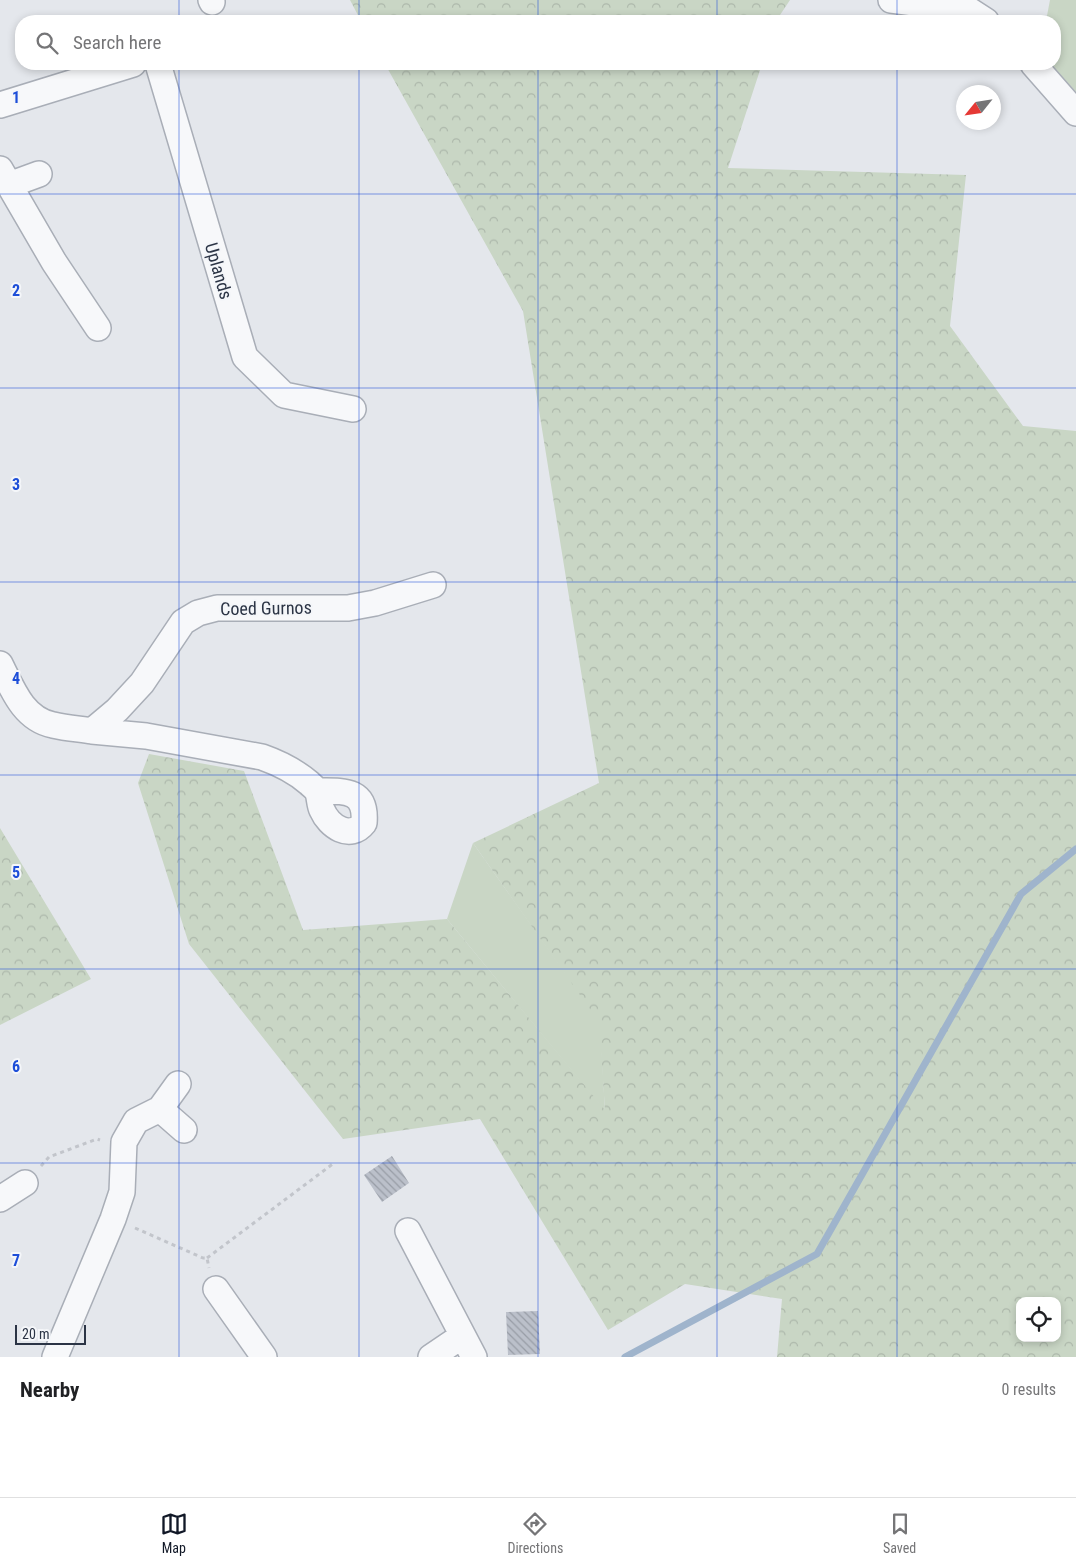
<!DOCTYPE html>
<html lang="en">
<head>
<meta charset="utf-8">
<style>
	body { margin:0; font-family:"Roboto Condensed",sans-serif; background:#f2f2f2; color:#202124 }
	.controls { position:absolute; right:15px; bottom:15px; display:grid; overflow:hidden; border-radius:10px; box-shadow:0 2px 8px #0003 }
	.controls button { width:45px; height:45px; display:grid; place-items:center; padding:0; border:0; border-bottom:1px solid #e0e0e0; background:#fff; color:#202124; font:25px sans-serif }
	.compass { position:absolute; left:956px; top:85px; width:45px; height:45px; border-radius:50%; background:#fff; box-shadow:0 2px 8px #0003; rotate:240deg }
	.scale { position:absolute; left:15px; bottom:12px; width:71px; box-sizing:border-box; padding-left:5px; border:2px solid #2b3445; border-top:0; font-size:14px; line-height:18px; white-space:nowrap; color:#2b3445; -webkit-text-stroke:4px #f4f6f9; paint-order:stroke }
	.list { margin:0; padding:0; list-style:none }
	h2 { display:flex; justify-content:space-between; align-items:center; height:65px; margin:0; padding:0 20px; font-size:21px }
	h2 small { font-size:16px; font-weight:400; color:#757577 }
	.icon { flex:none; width:28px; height:28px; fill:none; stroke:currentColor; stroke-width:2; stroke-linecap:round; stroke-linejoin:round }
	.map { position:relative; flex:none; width:1076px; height:1357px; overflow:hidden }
	.search { position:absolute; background:#fff; box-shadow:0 2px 8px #0003; left:15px; right:15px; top:15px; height:55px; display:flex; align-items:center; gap:12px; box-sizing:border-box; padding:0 18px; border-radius:20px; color:#757577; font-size:19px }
	.sheet { height:140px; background:#fff }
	nav { display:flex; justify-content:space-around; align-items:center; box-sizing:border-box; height:70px; border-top:1px solid #e0e0e0; background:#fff; font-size:14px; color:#757577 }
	nav a { display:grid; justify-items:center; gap:2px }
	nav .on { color:#111827 }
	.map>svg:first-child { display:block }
	.grass { fill:#c9d6c5 }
	.forest { fill:url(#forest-crowns); fill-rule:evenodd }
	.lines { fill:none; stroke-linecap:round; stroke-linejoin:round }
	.stream { stroke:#9fb4cc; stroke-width:7 }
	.building { fill:url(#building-back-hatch) }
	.minor-casing { stroke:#a9aeb7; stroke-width:28 }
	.path { stroke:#c2c5cb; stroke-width:3; stroke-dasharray:4 4; stroke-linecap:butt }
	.minor { stroke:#f7f8fa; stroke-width:25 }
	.grid { fill:none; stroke:#1d4ed8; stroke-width:1; stroke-opacity:0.55 }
	.labels { text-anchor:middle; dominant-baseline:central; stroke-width:4; stroke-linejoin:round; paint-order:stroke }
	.street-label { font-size:18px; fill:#2b3445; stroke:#f4f6f9 }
	.grid-label { font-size:16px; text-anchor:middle; font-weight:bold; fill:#1d4ed8; stroke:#f4f6f9; stroke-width:4; stroke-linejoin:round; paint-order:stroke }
</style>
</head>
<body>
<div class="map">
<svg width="1076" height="1357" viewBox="0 0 1076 1357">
	<defs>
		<pattern id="forest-crowns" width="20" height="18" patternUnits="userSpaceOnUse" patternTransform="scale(1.25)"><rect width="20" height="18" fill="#c9d6c5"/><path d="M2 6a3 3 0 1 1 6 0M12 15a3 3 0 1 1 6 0" fill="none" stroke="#adb8ab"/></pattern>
		<pattern id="building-back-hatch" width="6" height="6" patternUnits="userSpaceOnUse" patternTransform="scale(1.25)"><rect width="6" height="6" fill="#bbc0ca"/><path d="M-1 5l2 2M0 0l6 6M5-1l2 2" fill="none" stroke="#989da6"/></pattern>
	</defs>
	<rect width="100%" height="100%" fill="#e4e7ec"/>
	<path class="grass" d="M 1050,0 L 1076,0 L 1076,92 L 1050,64 L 1055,64 L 1055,21 L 1046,21 Z
		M 473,843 L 600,1022 L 605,1111 L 447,919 Z"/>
	<path class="forest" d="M 350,0 L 790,0 L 776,21 L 361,21 Z
		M 385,64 L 762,64 L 728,168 L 966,175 L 950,326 L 1023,426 L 1076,431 L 1076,1357 L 777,1357 L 782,1299 L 685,1284 L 608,1330 L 480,1119 L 343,1139 L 189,944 L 138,783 L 149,754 L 244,771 L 303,930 L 447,919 L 605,1110 L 599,1022 L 473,843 L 599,783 L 523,311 ZM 1020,1301 L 1057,1301 L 1057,1338 L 1020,1338 Z
		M 0,828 L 91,979 L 0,1025 Z"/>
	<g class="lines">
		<path class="stream" d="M 625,1357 L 817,1254 L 1021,894 L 1076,849"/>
	</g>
	<path class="building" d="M 392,1156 L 409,1183 L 382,1202 L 364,1175 Z
		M 538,1311 L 540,1354 L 508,1355 L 506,1312 Z"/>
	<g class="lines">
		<g class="minor-casing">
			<path id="minor" d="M 211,0 L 212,2
				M 891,0 L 969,10 L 986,21
				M 158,64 L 245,357 L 284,395 L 353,409
				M 1033,64 L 1076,113
				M 0,105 L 133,64
				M 0,169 L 54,262 L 98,328
				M 9,185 L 39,174
				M 0,664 C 12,688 23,719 53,725 C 66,728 79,729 92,731 L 117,710 L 142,683 L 183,622 L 198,613 L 217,608 L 348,608 L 375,603 L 433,585
				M 92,731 L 146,736 L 262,757 C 279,763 295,771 309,783 C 311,785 316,789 317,791 C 320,796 319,804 322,810 C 329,826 350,841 364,823 C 367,788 342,791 317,791
				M 160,1109 L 184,1130
				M 0,1199 L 25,1183
				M 408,1231 L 474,1357
				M 216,1289 L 264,1357
				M 55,1357 L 113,1219 L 122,1192 L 124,1142 L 136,1121 L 160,1109 L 178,1084
				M 431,1357 L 462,1336"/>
		</g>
		<path class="path" d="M 41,1166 L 49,1157 L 97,1139 L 100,1140
			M 135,1228 L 203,1258 L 207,1258 L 209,1268
			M 207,1258 L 334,1163"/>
		<use href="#minor" class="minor"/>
	</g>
	<path class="grid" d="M 179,0 L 179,21M 359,0 L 359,21M 538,0 L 538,21M 717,0 L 717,21M 897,0 L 897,21M 179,64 L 179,1357M 359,64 L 359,1357M 538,64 L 538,1357M 717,64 L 717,1357M 897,64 L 897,1357M 0,194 L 1076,194M 0,388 L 1076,388M 0,582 L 1076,582M 0,775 L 1076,775M 0,969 L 1076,969M 0,1163 L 1076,1163"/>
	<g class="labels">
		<g class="street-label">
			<text transform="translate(219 271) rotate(74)">Uplands</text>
			<text transform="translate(266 608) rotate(-1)">Coed Gurnos</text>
		</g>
	</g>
	<g class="grid-label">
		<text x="16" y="103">1</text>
		<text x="16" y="296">2</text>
		<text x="16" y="490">3</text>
		<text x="16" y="684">4</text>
		<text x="16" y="878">5</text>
		<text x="16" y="1072">6</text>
		<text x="16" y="1266">7</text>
	</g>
</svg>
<div class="controls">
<button><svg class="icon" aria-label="locate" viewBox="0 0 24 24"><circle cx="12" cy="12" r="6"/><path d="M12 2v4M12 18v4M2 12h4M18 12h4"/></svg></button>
</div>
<svg class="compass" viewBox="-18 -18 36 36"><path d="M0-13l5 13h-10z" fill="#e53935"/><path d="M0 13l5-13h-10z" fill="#757577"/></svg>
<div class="scale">20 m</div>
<div class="search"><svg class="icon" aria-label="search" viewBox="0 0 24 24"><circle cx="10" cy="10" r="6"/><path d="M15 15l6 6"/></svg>Search here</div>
</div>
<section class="sheet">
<h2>Nearby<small>0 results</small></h2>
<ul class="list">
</ul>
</section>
<nav>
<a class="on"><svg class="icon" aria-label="map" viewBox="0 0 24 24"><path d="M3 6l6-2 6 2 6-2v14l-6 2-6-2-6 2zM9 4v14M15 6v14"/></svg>Map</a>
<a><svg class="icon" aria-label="directions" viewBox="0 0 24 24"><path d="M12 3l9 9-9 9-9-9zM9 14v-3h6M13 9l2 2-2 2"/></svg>Directions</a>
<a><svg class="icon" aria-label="saved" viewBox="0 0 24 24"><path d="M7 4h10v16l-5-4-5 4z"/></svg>Saved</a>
</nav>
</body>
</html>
